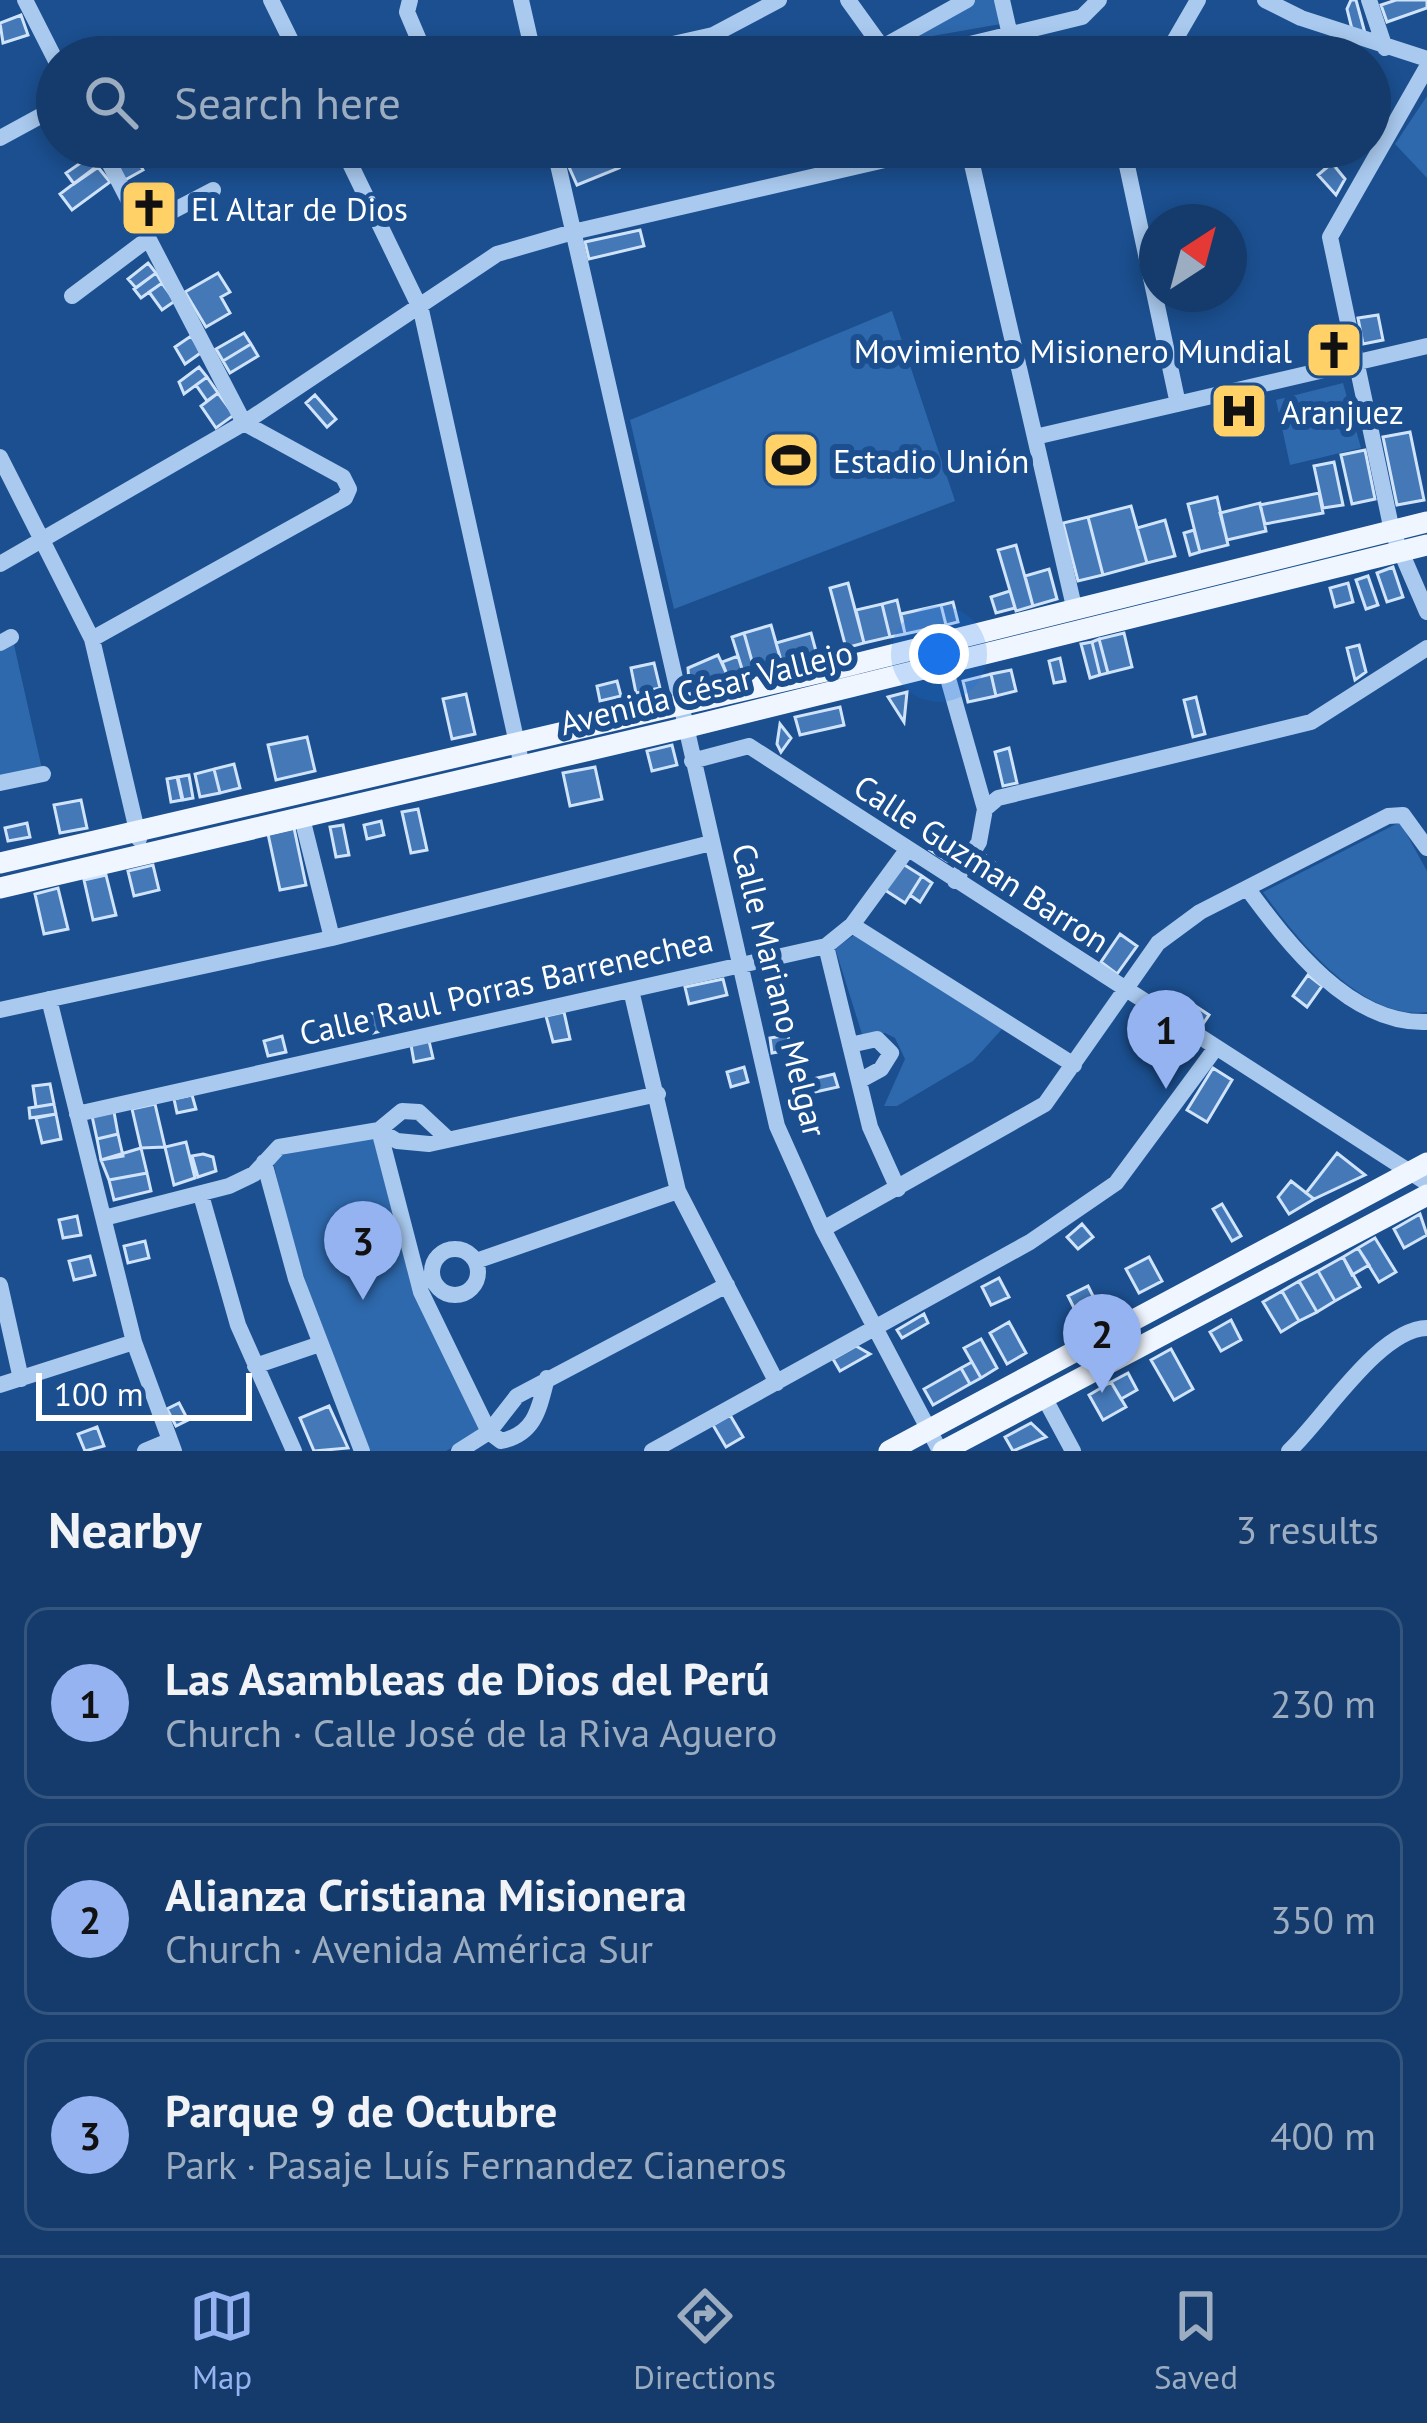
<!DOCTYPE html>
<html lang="en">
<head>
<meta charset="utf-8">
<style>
	body { margin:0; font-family:"PT Sans",sans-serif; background:#214673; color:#f1f3f6 }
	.compass { position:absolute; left:1139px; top:204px; width:108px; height:108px; border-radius:50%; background:#143b6b; box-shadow:0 6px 18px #0003; rotate:36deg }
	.scale { position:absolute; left:36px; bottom:30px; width:216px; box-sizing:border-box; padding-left:12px; border:6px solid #fff; border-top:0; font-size:33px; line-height:42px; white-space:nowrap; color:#fff; -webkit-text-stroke:9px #1b4f8f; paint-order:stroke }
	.you { position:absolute; left:939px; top:654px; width:42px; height:42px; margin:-30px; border:9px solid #fff; border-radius:50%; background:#1a73e8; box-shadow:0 0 0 18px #1a73e833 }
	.badge { display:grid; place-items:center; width:78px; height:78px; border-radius:50%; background:#95b2f1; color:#111; font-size:39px; font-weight:700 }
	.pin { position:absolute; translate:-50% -99px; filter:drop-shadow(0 3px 6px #0008) }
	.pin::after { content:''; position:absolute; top:63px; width:42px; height:36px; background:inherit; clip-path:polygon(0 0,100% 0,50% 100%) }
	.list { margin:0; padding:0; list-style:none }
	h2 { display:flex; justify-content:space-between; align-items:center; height:156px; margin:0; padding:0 48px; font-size:51px }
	h2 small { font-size:39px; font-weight:400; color:#9dadc1 }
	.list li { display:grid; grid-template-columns:78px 1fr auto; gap:36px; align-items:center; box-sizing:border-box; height:192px; margin:0 24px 24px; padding:0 24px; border:3px solid #33557e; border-radius:24px }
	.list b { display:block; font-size:45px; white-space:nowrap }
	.list p { margin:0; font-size:39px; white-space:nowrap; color:#9dadc1 }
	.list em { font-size:39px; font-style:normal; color:#9dadc1 }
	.icon { flex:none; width:66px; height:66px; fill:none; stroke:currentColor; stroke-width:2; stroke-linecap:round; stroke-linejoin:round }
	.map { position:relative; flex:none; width:1427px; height:1451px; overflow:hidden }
	.search { position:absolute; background:#143b6b; box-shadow:0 6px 18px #0003; left:36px; right:36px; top:36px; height:132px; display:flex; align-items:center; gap:30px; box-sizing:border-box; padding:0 42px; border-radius:66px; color:#9dadc1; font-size:45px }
	.sheet { height:804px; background:#143b6b }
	nav { display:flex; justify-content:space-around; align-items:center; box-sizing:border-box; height:168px; border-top:3px solid #33557e; background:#143b6b; font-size:33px; color:#9dadc1 }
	nav a { display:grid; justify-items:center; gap:6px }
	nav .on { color:#95b2f1 }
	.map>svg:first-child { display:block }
	.green { fill:#2e69ad }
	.building { fill:#4478b7; stroke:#cfe3fa; stroke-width:3 }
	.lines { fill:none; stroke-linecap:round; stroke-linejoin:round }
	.minor { stroke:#a9c9ee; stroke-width:16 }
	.major { stroke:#f0f6ff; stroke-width:21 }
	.labels { text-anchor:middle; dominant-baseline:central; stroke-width:12; stroke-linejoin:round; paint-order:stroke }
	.poi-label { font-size:33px; fill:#fff; stroke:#1b4f8f; text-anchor:start }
	.street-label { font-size:33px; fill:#fff; stroke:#1b4f8f }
</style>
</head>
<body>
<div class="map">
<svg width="1427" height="1451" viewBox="0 0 1427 1451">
	<rect width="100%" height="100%" fill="#1b4f8f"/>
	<path class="green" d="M 974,0 L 995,0 L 1001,24 L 909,40 Z
		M 1427,96 L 1427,178 L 1395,144 Z
		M 892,311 L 955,501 L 674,609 L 630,420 Z
		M 1343,383 L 1361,448 L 1290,465 L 1276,400 Z
		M 12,636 L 42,769 L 0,778 L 0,642 Z
		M 1400,822 L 1427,871 L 1427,1012 C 1364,1022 1295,938 1263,892 Z
		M 859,932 L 1003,1028 L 973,1061 L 897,1106 L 884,1106 L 905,1059 L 895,1038 L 885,1033 L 862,1034 L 835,948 Z
		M 373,1137 L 411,1285 L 482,1431 L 446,1451 L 370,1451 C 327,1354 295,1260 272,1157 Z"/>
	<path class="building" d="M 1351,0 L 1356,0 L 1365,33 L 1352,29 L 1347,9 Z
		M 1396,0 L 1427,0 L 1427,8 L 1387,22 L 1381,5 Z
		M 21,15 L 28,35 L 3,43 L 0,23 Z
		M 562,38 L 566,54 L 545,54 L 543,43 Z
		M 611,150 L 619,168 L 577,185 L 569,167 Z
		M 134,154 L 143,170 L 125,180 L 116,165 Z
		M 92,155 L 100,166 L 74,184 L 66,173 Z
		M 1332,163 L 1345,179 L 1336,195 L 1318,175 Z
		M 97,166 L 110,182 L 72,210 L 60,194 Z
		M 640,230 L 644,246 L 589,259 L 585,242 Z
		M 148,263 L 156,273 L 136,288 L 128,279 Z
		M 156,273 L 162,283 L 141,298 L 134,289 Z
		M 218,273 L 230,292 L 221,297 L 230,313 L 206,327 L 185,292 Z
		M 162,283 L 175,301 L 162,310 L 149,292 Z
		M 1378,315 L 1383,340 L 1363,344 L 1358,318 Z
		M 244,333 L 251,344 L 223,361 L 216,349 Z
		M 191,336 L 202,352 L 185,364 L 175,347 Z
		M 1340,339 L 1338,357 L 1321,360 L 1318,343 Z
		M 251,344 L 258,356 L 230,373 L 223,361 Z
		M 199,367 L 207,377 L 184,394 L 179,382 Z
		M 207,377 L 218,393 L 207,401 L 196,385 Z
		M 218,393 L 234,415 L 216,428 L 201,406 Z
		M 315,395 L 336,419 L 327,427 L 306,403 Z
		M 1410,432 L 1424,500 L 1397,505 L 1383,437 Z
		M 1365,450 L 1375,499 L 1352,504 L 1341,455 Z
		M 1334,462 L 1343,505 L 1323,508 L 1314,466 Z
		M 1319,493 L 1323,513 L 1265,524 L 1260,505 Z
		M 1217,497 L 1228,545 L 1200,552 L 1188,504 Z
		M 1260,503 L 1266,531 L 1227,540 L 1220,513 Z
		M 1131,506 L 1147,563 L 1103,575 L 1088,517 Z
		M 1088,517 L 1103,575 L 1078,581 L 1063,523 Z
		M 1165,520 L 1175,556 L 1147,563 L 1137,528 Z
		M 1194,530 L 1200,552 L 1190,555 L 1184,533 Z
		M 1016,545 L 1033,606 L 1016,611 L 998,550 Z
		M 1393,567 L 1403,597 L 1387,602 L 1377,573 Z
		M 1049,569 L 1057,599 L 1033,606 L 1025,576 Z
		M 1368,576 L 1378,605 L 1366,609 L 1356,580 Z
		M 848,583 L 864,643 L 846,648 L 830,588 Z
		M 1348,583 L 1353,602 L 1335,607 L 1330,588 Z
		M 1010,591 L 1015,608 L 996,613 L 991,597 Z
		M 897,600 L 905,634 L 890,637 L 882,604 Z
		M 953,602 L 958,622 L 946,625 L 941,605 Z
		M 882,604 L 890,637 L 864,643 L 856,610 Z
		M 941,605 L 946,625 L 905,634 L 901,614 Z
		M 771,625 L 782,664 L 755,672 L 744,633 Z
		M 744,633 L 754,668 L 743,672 L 732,637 Z
		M 811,633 L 817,655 L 782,664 L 776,643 Z
		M 1124,633 L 1132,667 L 1108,673 L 1099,639 Z
		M 1099,639 L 1108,673 L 1100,675 L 1092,642 Z
		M 1092,642 L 1100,675 L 1090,678 L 1081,644 Z
		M 1359,645 L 1366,672 L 1355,680 L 1347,648 Z
		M 718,655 L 728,677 L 698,690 L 689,682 L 688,668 Z
		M 738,656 L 743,672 L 728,677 L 722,662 Z
		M 1060,658 L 1065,681 L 1054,683 L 1049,661 Z
		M 654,663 L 660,688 L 636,693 L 631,668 Z
		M 1011,670 L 1016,691 L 996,696 L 991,674 Z
		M 991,674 L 996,696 L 968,702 L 963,681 Z
		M 617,681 L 621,696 L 600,701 L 597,686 Z
		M 907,692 L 904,722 L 888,697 Z
		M 466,694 L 475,734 L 452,739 L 443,699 Z
		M 1196,697 L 1205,734 L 1193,737 L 1184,700 Z
		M 840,707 L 844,725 L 800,735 L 795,717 Z
		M 780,724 L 791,738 L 781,752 L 777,744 Z
		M 307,737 L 315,771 L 276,780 L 268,745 Z
		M 672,745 L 677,765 L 652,771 L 647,751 Z
		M 1009,748 L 1017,783 L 1003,786 L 995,752 Z
		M 234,764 L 240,788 L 220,793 L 214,769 Z
		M 595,767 L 602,799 L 570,806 L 563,773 Z
		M 214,769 L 220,793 L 200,797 L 195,774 Z
		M 189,775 L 193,798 L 183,800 L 178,777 Z
		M 177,777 L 182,800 L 171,802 L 167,779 Z
		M 81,800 L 87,828 L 60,833 L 54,805 Z
		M 418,809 L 427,850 L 411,853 L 402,812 Z
		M 381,821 L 384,835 L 367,839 L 364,825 Z
		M 27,823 L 30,837 L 8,841 L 5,828 Z
		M 343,825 L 349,855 L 336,857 L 330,827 Z
		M 294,828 L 306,885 L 280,890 L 268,834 Z
		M 941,834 L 958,845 L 947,861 L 930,850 Z
		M 986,856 L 995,863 L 982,882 L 973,875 Z
		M 903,864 L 922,876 L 905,903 L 885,890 Z
		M 153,865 L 159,890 L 134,896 L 128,871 Z
		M 106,875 L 116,915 L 93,920 L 84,880 Z
		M 922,876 L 932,883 L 920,902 L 910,895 Z
		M 58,888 L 68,929 L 44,934 L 35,894 Z
		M 1120,934 L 1137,946 L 1117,974 L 1101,962 Z
		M 1308,975 L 1322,986 L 1307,1007 L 1293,996 Z
		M 723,979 L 727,995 L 689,1004 L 685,987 Z
		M 1194,1005 L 1209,1015 L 1201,1027 L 1187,1017 Z
		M 378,1012 L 382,1031 L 361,1036 L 356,1017 Z
		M 564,1012 L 570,1039 L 553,1042 L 546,1016 Z
		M 788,1035 L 791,1050 L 772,1053 L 770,1038 Z
		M 282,1036 L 286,1052 L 268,1056 L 264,1041 Z
		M 429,1041 L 433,1058 L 414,1062 L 411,1045 Z
		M 744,1067 L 748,1082 L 731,1087 L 727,1072 Z
		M 1213,1068 L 1232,1080 L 1207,1122 L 1187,1110 Z
		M 834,1074 L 838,1087 L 811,1093 L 808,1080 Z
		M 50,1084 L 54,1104 L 36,1107 L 33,1086 Z
		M 192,1095 L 196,1109 L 177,1113 L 174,1099 Z
		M 54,1104 L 56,1114 L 30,1118 L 29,1108 Z
		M 155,1104 L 165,1147 L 141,1148 L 132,1109 Z
		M 114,1112 L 118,1134 L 97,1139 L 92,1116 Z
		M 56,1114 L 61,1139 L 42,1143 L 36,1118 Z
		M 118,1134 L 123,1156 L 101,1160 L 97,1139 Z
		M 186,1142 L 195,1178 L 174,1185 L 165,1147 Z
		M 141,1148 L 147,1173 L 109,1180 L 101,1160 Z
		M 1337,1153 L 1365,1175 L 1314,1199 L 1306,1193 Z
		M 203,1154 L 213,1157 L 216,1171 L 198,1177 L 192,1156 Z
		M 147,1173 L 151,1191 L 114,1200 L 109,1180 Z
		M 1291,1181 L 1314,1199 L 1289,1214 L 1278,1197 Z
		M 1222,1204 L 1241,1236 L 1232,1241 L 1213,1209 Z
		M 1420,1214 L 1427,1235 L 1404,1248 L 1394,1229 Z
		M 77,1216 L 81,1235 L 63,1238 L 59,1220 Z
		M 1082,1224 L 1093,1237 L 1078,1249 L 1067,1237 Z
		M 1375,1238 L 1396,1272 L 1379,1282 L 1358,1248 Z
		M 145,1241 L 149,1258 L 128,1263 L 124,1246 Z
		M 1358,1248 L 1369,1265 L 1352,1275 L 1343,1257 Z
		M 90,1256 L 95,1275 L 74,1280 L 69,1261 Z
		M 1149,1257 L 1162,1281 L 1139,1293 L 1126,1269 Z
		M 1343,1257 L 1360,1287 L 1335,1301 L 1318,1271 Z
		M 1318,1271 L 1335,1301 L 1317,1312 L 1299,1281 Z
		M 999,1278 L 1009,1297 L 991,1305 L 982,1287 Z
		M 1299,1281 L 1317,1312 L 1299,1321 L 1282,1291 Z
		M 1088,1286 L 1101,1312 L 1081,1322 L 1068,1296 Z
		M 1282,1291 L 1299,1321 L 1281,1332 L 1263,1302 Z
		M 924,1314 L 928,1323 L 902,1338 L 897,1330 Z
		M 1231,1320 L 1241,1340 L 1221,1351 L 1210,1332 Z
		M 1009,1322 L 1026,1353 L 1007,1364 L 990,1333 Z
		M 981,1339 L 997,1368 L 981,1378 L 964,1348 Z
		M 856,1346 L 870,1354 L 840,1371 L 833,1359 Z
		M 1171,1349 L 1193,1389 L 1174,1400 L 1151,1360 Z
		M 972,1362 L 981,1378 L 970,1384 L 961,1368 Z
		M 961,1368 L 970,1384 L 933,1405 L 924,1389 Z
		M 1128,1373 L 1137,1390 L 1121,1399 L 1111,1382 Z
		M 1111,1382 L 1126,1407 L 1103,1420 L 1089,1395 Z
		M 179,1403 L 188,1420 L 176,1426 L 167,1409 Z
		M 329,1406 L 348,1448 L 314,1451 L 300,1418 Z
		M 730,1415 L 743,1437 L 726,1447 L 713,1425 Z
		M 1031,1423 L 1046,1437 L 1013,1451 L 1005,1437 Z
		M 97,1427 L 104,1446 L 85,1451 L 78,1434 Z"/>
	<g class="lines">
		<path class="minor" d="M 25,0 L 57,63
			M 271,0 L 299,57
			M 410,0 L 407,12 L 424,52
			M 521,0 L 534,57
			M 848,0 L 889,57
			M 1002,0 L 1015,57
			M 1265,0 L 1301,18 L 1427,59
			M 1369,0 L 1385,48
			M 879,49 L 967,0
			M 615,57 L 713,35 L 779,0
			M 916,57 L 1082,17 L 1099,0
			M 1165,57 L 1198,0
			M 1427,67 L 1330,237 L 1392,531 L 1427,612
			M 0,138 L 57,107
			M 342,147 L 421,310 L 522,766
			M 554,147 L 777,1126 L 823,1229 L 940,1451
			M 968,147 L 1075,611
			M 1123,147 L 1178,404
			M 142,227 L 213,190
			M 72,296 L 148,239
			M 1035,437 L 1427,346
			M 0,457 L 92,639 L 139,839
			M 0,564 L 244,423 L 497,254 L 573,232 L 941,147
			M 92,639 L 345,498 L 349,489 L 343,477 L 244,423 L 101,147
			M 0,643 L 11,637
			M 942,657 L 985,809 L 979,842 L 955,881
			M 749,746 L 1427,1183
			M 692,761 L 749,746
			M 0,783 L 43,774
			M 985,809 L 998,798 L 1311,722 L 1427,648
			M 302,818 L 332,938
			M 1247,888 C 1289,945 1350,1025 1427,1022
			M 852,925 L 1074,1065
			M 826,946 L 870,1127 L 898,1189
			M 631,990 L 678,1191 L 777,1383
			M 49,999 L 134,1342 L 174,1451
			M 0,1010 L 332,938 L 711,843
			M 850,1045 L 877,1039 L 891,1053 L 881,1069 L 859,1081
			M 77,1114 L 826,946 L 852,925 L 907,850
			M 379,1130 L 421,1292 L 489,1432 L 501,1441 C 535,1434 539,1409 547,1378
			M 379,1130 L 397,1141 L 429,1144 L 658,1094
			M 264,1162 L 296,1279 L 362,1451
			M 201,1195 L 238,1325 L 294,1451
			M 104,1218 L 229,1186 L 254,1174 L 279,1147 L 379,1130 L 402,1111 L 419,1112 L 448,1139
			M 823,1229 L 1045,1104 L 1158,943 L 1200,912 L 1388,816 L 1403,815 L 1427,848
			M432 1272a23 23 0 1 1 46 0a23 23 0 1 1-46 0Z
			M 476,1261 L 678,1191
			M 0,1285 L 21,1379
			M 255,1366 L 320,1344
			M 0,1385 L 134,1342
			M 1045,1399 L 1073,1451
			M 145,1451 L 169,1441
			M 459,1451 L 489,1432 L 517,1396 L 727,1285
			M 652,1451 L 1030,1242 L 1116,1183 L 1215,1049
			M 1289,1451 C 1324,1418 1379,1329 1427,1328"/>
		<path class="major" d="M 0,863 L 839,668 L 1427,522
			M 0,888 L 684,728 L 1427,545
			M 889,1451 L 1427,1163
			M 943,1451 L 1427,1195"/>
	</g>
	<defs>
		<g id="church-square" transform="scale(3)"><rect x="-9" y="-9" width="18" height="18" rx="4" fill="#ffd166" stroke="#1b4f8f"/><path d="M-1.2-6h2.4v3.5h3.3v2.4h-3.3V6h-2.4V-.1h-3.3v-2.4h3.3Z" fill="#111"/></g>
		<g id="hospital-square" transform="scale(3)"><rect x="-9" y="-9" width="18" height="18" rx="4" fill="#ffd166" stroke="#1b4f8f"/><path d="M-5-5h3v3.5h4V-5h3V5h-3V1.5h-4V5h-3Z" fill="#111"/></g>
		<g id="stadium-square" transform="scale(3)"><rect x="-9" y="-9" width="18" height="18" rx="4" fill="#ffd166" stroke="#1b4f8f"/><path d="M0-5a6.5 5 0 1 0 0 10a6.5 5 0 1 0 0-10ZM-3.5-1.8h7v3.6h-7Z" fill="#111"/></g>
	</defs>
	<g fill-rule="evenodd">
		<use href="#church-square" x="149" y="208"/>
		<use href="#church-square" x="1334" y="350"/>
		<use href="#hospital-square" x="1239" y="411"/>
		<use href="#stadium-square" x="791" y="460"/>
	</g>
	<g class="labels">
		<g class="poi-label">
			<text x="191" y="208">El Altar de Dios</text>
			<text x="1292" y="350" text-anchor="end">Movimiento Misionero Mundial</text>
			<text x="1281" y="411">Aranjuez</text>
			<text x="833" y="460">Estadio Unión</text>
		</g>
		<g class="street-label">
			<text transform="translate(706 687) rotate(-14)">Avenida César Vallejo</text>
			<text transform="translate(982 863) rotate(33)">Calle Guzman Barron</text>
			<text transform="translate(506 986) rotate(-13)">Calle Raul Porras Barrenechea</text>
			<text transform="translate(780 990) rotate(76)">Calle Mariano Melgar</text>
		</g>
	</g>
</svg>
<svg class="compass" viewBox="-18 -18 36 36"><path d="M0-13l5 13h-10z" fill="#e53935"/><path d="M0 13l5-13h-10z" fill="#9dadc1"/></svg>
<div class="scale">100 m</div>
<div class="you"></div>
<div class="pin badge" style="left:1166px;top:1089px">1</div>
<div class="pin badge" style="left:1102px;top:1393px">2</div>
<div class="pin badge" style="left:363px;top:1300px">3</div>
<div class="search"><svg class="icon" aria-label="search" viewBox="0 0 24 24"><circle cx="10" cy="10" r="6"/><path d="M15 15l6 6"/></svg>Search here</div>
</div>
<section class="sheet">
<h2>Nearby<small>3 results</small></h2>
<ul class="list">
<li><span class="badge">1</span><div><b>Las Asambleas de Dios del Perú</b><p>Church · Calle José de la Riva Aguero</p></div><em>230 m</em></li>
<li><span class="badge">2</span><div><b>Alianza Cristiana Misionera</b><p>Church · Avenida América Sur</p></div><em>350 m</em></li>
<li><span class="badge">3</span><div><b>Parque 9 de Octubre</b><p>Park · Pasaje Luís Fernandez Cianeros</p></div><em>400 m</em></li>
</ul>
</section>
<nav>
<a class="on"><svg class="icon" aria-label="map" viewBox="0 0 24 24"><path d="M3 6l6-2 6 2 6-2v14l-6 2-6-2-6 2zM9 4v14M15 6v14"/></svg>Map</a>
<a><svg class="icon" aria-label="directions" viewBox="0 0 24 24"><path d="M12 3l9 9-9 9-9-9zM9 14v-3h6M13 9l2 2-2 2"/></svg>Directions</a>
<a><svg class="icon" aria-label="saved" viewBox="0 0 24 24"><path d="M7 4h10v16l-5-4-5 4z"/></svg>Saved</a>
</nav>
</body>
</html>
